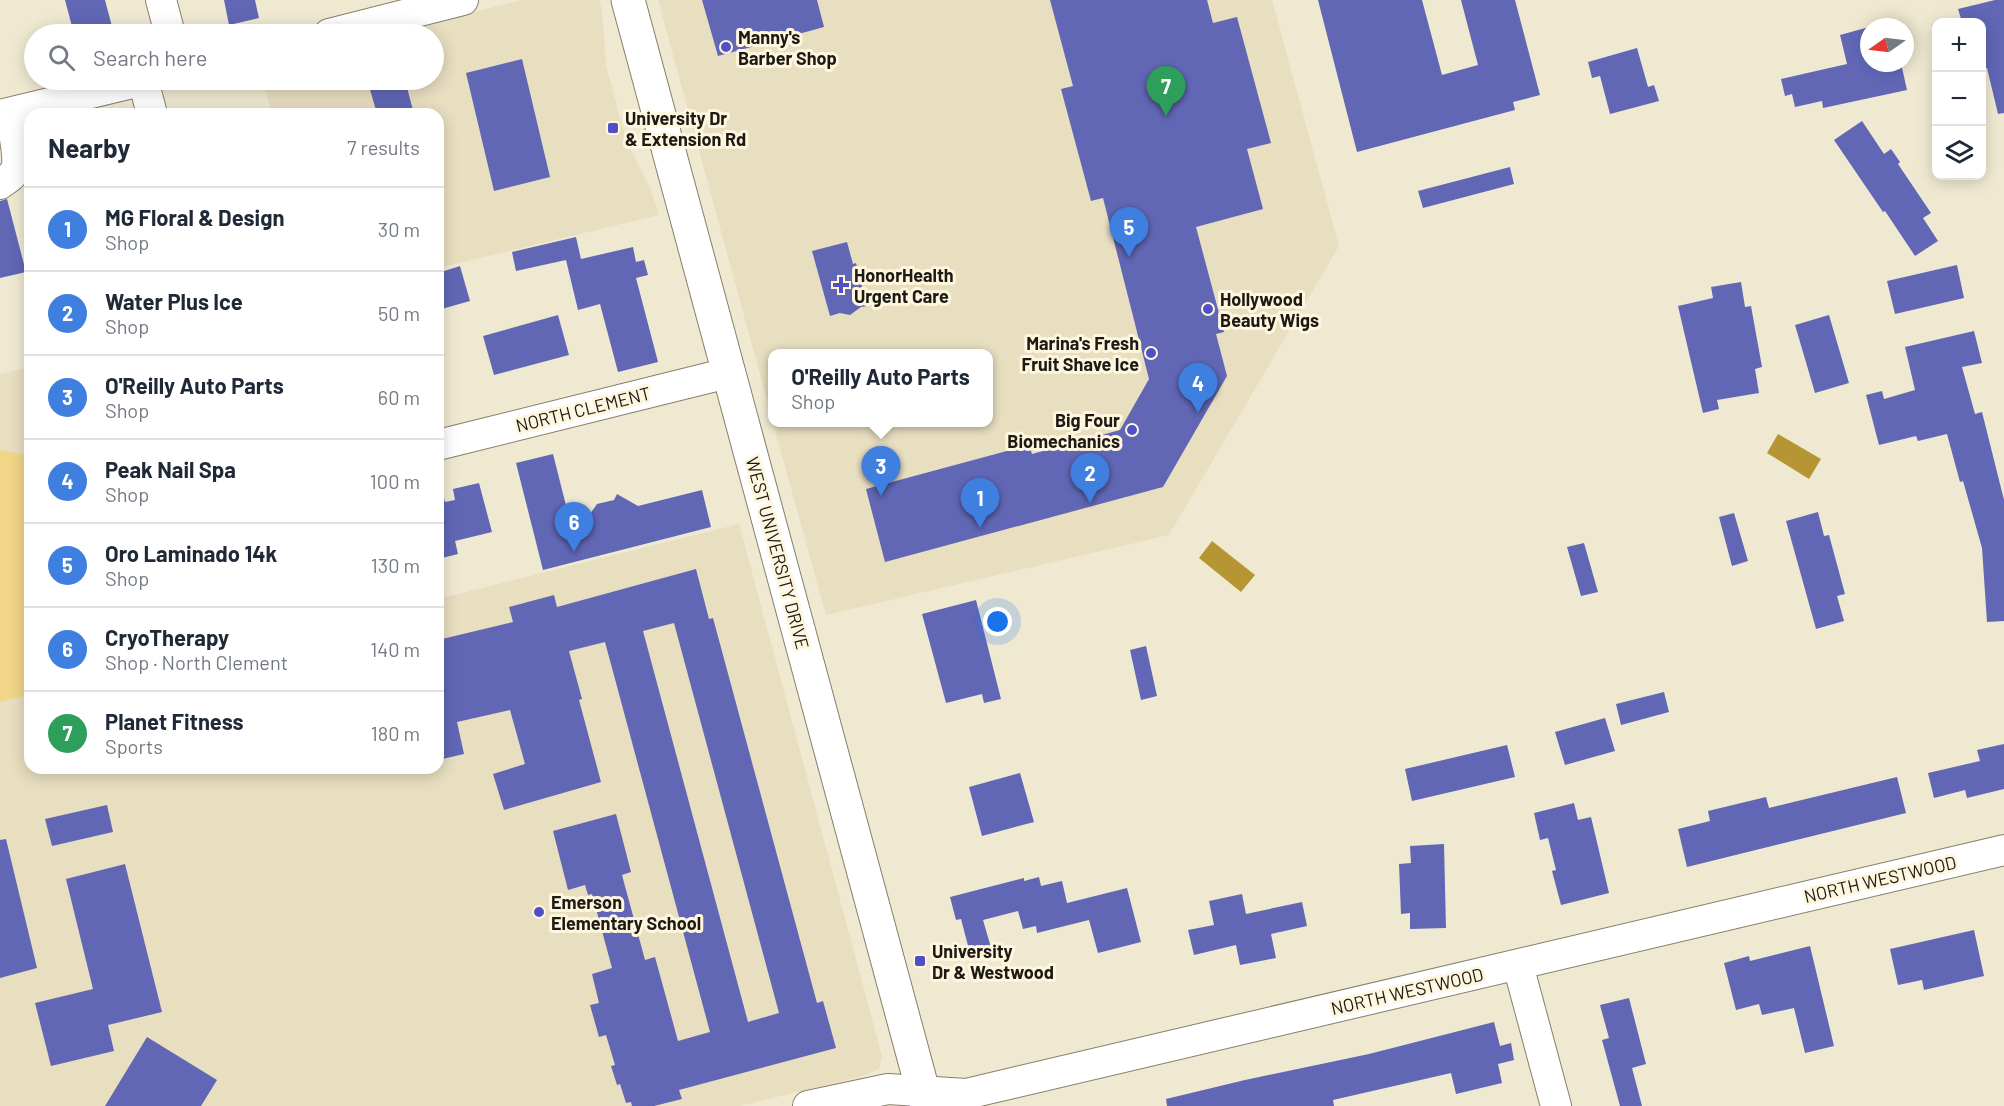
<!DOCTYPE html>
<html lang="en">
<head>
<meta charset="utf-8">
<style>
	body { margin:0; font-family:Barlow,sans-serif; background:#f6f6f7; color:#1f2937 }
	.controls { position:absolute; right:18px; top:18px; display:grid; overflow:hidden; border-radius:12px; box-shadow:0 3px 15px #0003 }
	.controls button { width:54px; height:54px; display:grid; place-items:center; padding:0; border:0; border-bottom:2px solid #e0e1e3; background:#fff; color:#1f2937; font:30px sans-serif }
	.compass { position:absolute; left:1860px; top:18px; width:54px; height:54px; border-radius:50%; background:#fff; box-shadow:0 3px 15px #0003; rotate:256deg }
	.you { position:absolute; left:998px; top:622px; width:21px; height:21px; margin:-15px; border:4px solid #fff; border-radius:50%; background:#1a73e8; box-shadow:0 0 0 9px #1a73e833 }
	.badge { display:grid; place-items:center; width:39px; height:39px; border-radius:50%; background:#db2777; color:#fff; font-size:20px; font-weight:700 }
	.pin { position:absolute; translate:-50% -50px; filter:drop-shadow(0 2px 3px #0008) }
	.pin::after { content:''; position:absolute; top:32px; width:21px; height:18px; background:inherit; clip-path:polygon(0 0,100% 0,50% 100%) }
	.popup { position:absolute; left:768px; top:349px; width:225px; height:78px; box-sizing:border-box; display:grid; place-content:center; border-radius:12px; background:#fff; filter:drop-shadow(0 2px 4px #0005); font-size:20px; white-space:nowrap; color:#747a83 }
	.popup b { font-size:22px; color:#1f2937 }
	.popup::after { content:''; position:absolute; left:50%; top:100%; margin-left:-12px; border:12px solid transparent; border-top-color:#fff }
	.list { margin:0; padding:0; list-style:none }
	h2 { display:flex; justify-content:space-between; align-items:center; height:78px; margin:0; padding:0 24px; font-size:26px }
	h2 small { font-size:20px; font-weight:400; color:#747a83 }
	.list li { display:grid; grid-template-columns:39px 1fr auto; gap:18px; align-items:center; box-sizing:border-box; height:84px; padding:0 24px; border-top:2px solid #e0e1e3 }
	.list b { display:block; font-size:22px; white-space:nowrap }
	.list p { margin:0; font-size:20px; white-space:nowrap; color:#747a83 }
	.list em { font-size:20px; font-style:normal; color:#747a83 }
	.icon { flex:none; width:33px; height:33px; fill:none; stroke:currentColor; stroke-width:2; stroke-linecap:round; stroke-linejoin:round }
	.map { position:relative; flex:none; width:2004px; height:1106px; overflow:hidden }
	.search { position:absolute; background:#fff; box-shadow:0 3px 15px #0003; left:24px; top:24px; width:420px; height:66px; display:flex; align-items:center; gap:15px; box-sizing:border-box; padding:0 21px; border-radius:33px; color:#747a83; font-size:22px }
	.panel { position:absolute; background:#fff; box-shadow:0 3px 15px #0003; left:24px; top:108px; width:420px; height:666px; border-radius:18px }
	.map>svg:first-child { display:block }
	.built { fill:#e8dec0 }
	.green { fill:#f1d688 }
	.water { fill:#b59632 }
	.building { fill:#6167b5; fill-rule:evenodd }
	.lines { fill:none; stroke-linecap:round; stroke-linejoin:round }
	.minor-casing { stroke:#867e6a; stroke-width:32 }
	.major-casing { stroke:#867e6a; stroke-width:35 }
	.minor { stroke:#fff; stroke-width:30 }
	.major { stroke:#fff; stroke-width:33 }
	.poi-dot { fill:#514fc6; stroke:#fef6df; stroke-width:2 }
	.labels { text-anchor:middle; dominant-baseline:central; stroke-width:6; stroke-linejoin:round; paint-order:stroke }
	.poi-label { font-size:18px; font-weight:bold; fill:#1c1a12; stroke:#fef6df; text-anchor:start }
	.street-label { font-size:18px; fill:#1c1a12; stroke:#fef6df }
</style>
</head>
<body>
<div class="map">
<svg width="2004" height="1106" viewBox="0 0 2004 1106">
	<rect width="100%" height="100%" fill="#f0e9d2"/>
	<path class="built" d="M 522,0 L 599,0 L 602,10 L 606,65 L 626,140 L 651,190 L 659,215 L 438,268 L 438,114 L 272,114 L 263,80 L 434,80 L 434,34 L 387,34 Z
		M 658,0 L 1272,0 L 1339,246 L 1169,535 L 826,615 L 773,423 L 989,422 L 989,354 L 773,354 L 773,422 Z
		M 30,367 L 30,768 L 438,768 L 438,599 L 739,524 L 882,1056 L 879,1069 L 860,1077 L 739,1106 L 0,1106 L 0,374 Z"/>
	<path class="green" d="M 0,450 L 30,456 L 30,694 L 0,702 Z"/>
	<path class="water" d="M 1778,434 L 1821,459 L 1809,479 L 1767,453 Z
		M 1212,541 L 1255,575 L 1241,592 L 1199,558 Z"/>
	<path class="building" d="M 65,0 L 105,0 L 114,34 L 74,34 Z
		M 224,0 L 255,0 L 259,18 L 229,25 Z
		M 702,0 L 817,0 L 824,27 L 718,56 Z
		M 1050,0 L 1207,0 L 1213,23 L 1237,17 L 1271,143 L 1247,149 L 1263,209 L 1196,227 L 1224,332 L 1216,334 L 1227,376 L 1163,487 L 885,562 L 866,489 L 1029,445 L 1032,454 L 1120,430 L 1149,379 L 1103,198 L 1091,201 L 1061,89 L 1073,86 Z
		M 1318,0 L 1422,0 L 1442,75 L 1478,65 L 1461,0 L 1515,0 L 1540,95 L 1513,102 L 1515,110 L 1357,152 Z
		M 1995,0 L 2004,0 L 2004,113 L 1998,114 L 1987,68 L 1982,70 L 1982,22 L 1962,22 L 1958,9 Z
		M 1869,27 L 1869,63 L 1901,63 L 1907,90 L 1823,108 L 1822,101 L 1795,107 L 1792,94 L 1785,96 L 1781,79 L 1847,64 L 1840,35 Z
		M 1637,48 L 1648,87 L 1654,85 L 1659,101 L 1610,114 L 1600,76 L 1592,78 L 1588,62 Z
		M 522,59 L 550,177 L 494,191 L 466,73 Z
		M 393,80 L 405,80 L 414,114 L 377,114 L 369,86 Z
		M 1862,121 L 1884,154 L 1891,149 L 1900,162 L 1898,164 L 1931,213 L 1923,218 L 1938,241 L 1915,256 L 1885,211 L 1883,212 L 1834,140 Z
		M 1510,167 L 1514,184 L 1423,208 L 1418,191 Z
		M 7,199 L 26,272 L 0,278 L 0,201 Z
		M 576,237 L 581,259 L 633,247 L 636,262 L 644,260 L 648,275 L 636,278 L 658,362 L 618,372 L 600,304 L 578,310 L 566,260 L 516,271 L 512,252 Z
		M 847,242 L 853,264 L 856,263 L 867,306 L 861,307 L 850,315 L 840,313 L 830,316 L 812,251 Z
		M 1957,265 L 1964,298 L 1895,314 L 1887,281 Z
		M 460,266 L 470,301 L 438,310 L 438,273 Z
		M 1741,282 L 1745,307 L 1751,306 L 1762,367 L 1755,369 L 1759,393 L 1717,400 L 1719,409 L 1703,413 L 1678,306 L 1713,298 L 1711,287 Z
		M 558,315 L 569,355 L 494,375 L 483,336 Z
		M 1829,315 L 1849,383 L 1815,393 L 1795,325 Z
		M 1974,331 L 1982,363 L 1962,367 L 1975,414 L 1982,412 L 2004,500 L 2004,621 L 1987,622 L 1982,548 L 1963,481 L 1960,482 L 1947,434 L 1918,441 L 1916,436 L 1879,445 L 1866,395 L 1882,391 L 1884,399 L 1915,390 L 1905,347 Z
		M 553,454 L 574,537 L 597,504 L 614,500 L 617,494 L 638,506 L 702,490 L 711,527 L 543,570 L 516,463 Z
		M 479,483 L 492,532 L 455,541 L 458,554 L 438,559 L 438,498 L 444,498 L 445,502 L 455,500 L 453,489 Z
		M 1818,512 L 1824,536 L 1829,535 L 1845,594 L 1837,596 L 1844,621 L 1816,629 L 1786,521 Z
		M 1734,513 L 1748,561 L 1732,566 L 1719,517 Z
		M 1584,543 L 1598,592 L 1581,596 L 1567,547 Z
		M 696,569 L 709,619 L 713,618 L 817,1003 L 823,1001 L 836,1048 L 679,1090 L 682,1099 L 654,1106 L 632,1106 L 631,1102 L 626,1103 L 620,1084 L 617,1085 L 611,1066 L 615,1065 L 606,1035 L 599,1037 L 590,1005 L 599,1003 L 592,974 L 612,968 L 592,894 L 588,895 L 585,885 L 568,890 L 553,831 L 616,814 L 631,872 L 622,875 L 645,960 L 655,957 L 678,1041 L 710,1032 L 605,642 L 569,651 L 582,699 L 579,700 L 601,782 L 504,810 L 493,774 L 525,764 L 510,710 L 457,722 L 464,754 L 438,760 L 438,640 L 513,622 L 509,607 L 554,595 L 557,607 ZM 674,623 L 779,1013 L 748,1022 L 643,631 Z
		M 976,600 L 1001,699 L 984,703 L 982,694 L 946,703 L 922,614 Z
		M 1146,646 L 1157,696 L 1141,700 L 1130,650 Z
		M 1664,692 L 1669,712 L 1621,725 L 1616,704 Z
		M 1605,718 L 1615,751 L 1565,765 L 1555,732 Z
		M 2004,744 L 2004,789 L 1967,798 L 1965,790 L 1934,798 L 1928,773 L 1980,761 L 1977,750 Z
		M 1507,745 L 1515,777 L 1412,801 L 1405,769 Z
		M 1020,773 L 1034,822 L 982,836 L 969,787 Z
		M 1897,777 L 1906,813 L 1687,867 L 1678,829 L 1710,821 L 1708,811 L 1766,797 L 1769,808 Z
		M 1574,803 L 1578,820 L 1591,817 L 1609,893 L 1561,905 L 1552,871 L 1556,870 L 1548,838 L 1540,840 L 1534,813 Z
		M 107,805 L 113,832 L 52,846 L 45,819 Z
		M 6,839 L 37,968 L 0,978 L 0,840 Z
		M 1444,844 L 1446,928 L 1410,929 L 1410,913 L 1401,914 L 1399,864 L 1411,863 L 1410,846 Z
		M 125,864 L 162,1012 L 108,1025 L 114,1051 L 51,1066 L 35,1003 L 93,989 L 66,879 Z
		M 1039,877 L 1041,886 L 1062,881 L 1067,903 L 1127,888 L 1141,942 L 1098,953 L 1089,920 L 1037,933 L 1036,926 L 1023,929 L 1018,911 L 983,920 L 992,951 L 971,957 L 961,919 L 956,920 L 950,897 L 1024,878 L 1024,881 Z
		M 1242,894 L 1246,914 L 1302,902 L 1307,926 L 1271,934 L 1276,958 L 1240,965 L 1236,945 L 1194,955 L 1188,930 L 1214,925 L 1209,901 Z
		M 1974,930 L 1984,976 L 1924,990 L 1922,980 L 1898,985 L 1890,949 Z
		M 1810,946 L 1834,1046 L 1805,1053 L 1794,1008 L 1762,1015 L 1759,1004 L 1736,1010 L 1724,963 L 1749,956 L 1750,961 Z
		M 1629,998 L 1646,1064 L 1632,1068 L 1642,1106 L 1620,1106 L 1602,1040 L 1609,1038 L 1600,1005 Z
		M 1494,1022 L 1500,1046 L 1511,1043 L 1514,1060 L 1498,1064 L 1502,1083 L 1456,1094 L 1451,1073 L 1333,1100 L 1334,1106 L 1167,1106 L 1166,1099 L 1245,1080 L 1369,1054 Z
		M 147,1037 L 217,1080 L 201,1106 L 105,1106 Z"/>
	<g class="lines">
		<g class="minor-casing">
			<path id="minor" d="M 161,0 L 170,34
				M 329,34 L 463,0
				M 143,80 L 152,114
				M 0,115 L 145,80
				M 0,184 C 5,180 12,177 15,171 C 21,160 12,126 11,113
				M 438,445 L 728,373
				M 1518,965 L 1556,1106
				M 808,1106 L 888,1089 L 966,1094 L 2004,850"/>
		</g>
		<g class="major-casing">
			<path id="major" d="M 628,0 L 927,1106"/>
		</g>
		<use href="#minor" class="minor"/>
		<use href="#major" class="major"/>
	</g>
	<g class="poi-dot">
		<circle cx="726" cy="47" r="6"/>
		<rect x="607" y="122" width="12" height="12" rx="3"/>
		<path d="M838 276h6v6h6v6h-6v6h-6v-6h-6v-6h6z"/>
		<circle cx="1208" cy="309" r="6"/>
		<circle cx="1151" cy="353" r="6"/>
		<circle cx="1132" cy="430" r="6"/>
		<circle cx="539" cy="912" r="6"/>
		<rect x="914" y="955" width="12" height="12" rx="3"/>
	</g>
	<g class="labels">
		<g class="poi-label">
			<text x="738" y="37">Manny's<tspan x="738" dy="21">Barber Shop</tspan></text>
			<text x="625" y="118">University Dr<tspan x="625" dy="21">&amp; Extension Rd</tspan></text>
			<text x="854" y="275">HonorHealth<tspan x="854" dy="21">Urgent Care</tspan></text>
			<text x="1220" y="299">Hollywood<tspan x="1220" dy="21">Beauty Wigs</tspan></text>
			<text x="1139" y="343" text-anchor="end">Marina's Fresh<tspan x="1139" dy="21">Fruit Shave Ice</tspan></text>
			<text x="1120" y="420" text-anchor="end">Big Four<tspan x="1120" dy="21">Biomechanics</tspan></text>
			<text x="551" y="902">Emerson<tspan x="551" dy="21">Elementary School</tspan></text>
			<text x="932" y="951">University<tspan x="932" dy="21">Dr &amp; Westwood</tspan></text>
		</g>
		<g class="street-label">
			<text transform="translate(583 409) rotate(-14)">NORTH CLEMENT</text>
			<text transform="translate(778 553) rotate(75)">WEST UNIVERSITY DRIVE</text>
			<text transform="translate(1880 879) rotate(-13)">NORTH WESTWOOD</text>
			<text transform="translate(1407 991) rotate(-13)">NORTH WESTWOOD</text>
		</g>
	</g>
</svg>
<div class="controls">
<button>+</button>
<button>−</button>
<button><svg class="icon" aria-label="layers" viewBox="0 0 24 24"><path d="M12 4l9 5-9 5-9-5zM3 14l9 5 9-5"/></svg></button>
</div>
<svg class="compass" viewBox="-18 -18 36 36"><path d="M0-13l5 13h-10z" fill="#e53935"/><path d="M0 13l5-13h-10z" fill="#747a83"/></svg>
<div class="you"></div>
<div class="pin badge" style="left:980px;top:528px;background:#3f7fe0">1</div>
<div class="pin badge" style="left:1090px;top:503px;background:#3f7fe0">2</div>
<div class="pin badge" style="left:881px;top:496px;background:#3f7fe0">3</div>
<div class="popup"><b>O'Reilly Auto Parts</b>Shop</div>
<div class="pin badge" style="left:1198px;top:413px;background:#3f7fe0">4</div>
<div class="pin badge" style="left:1129px;top:257px;background:#3f7fe0">5</div>
<div class="pin badge" style="left:574px;top:552px;background:#3f7fe0">6</div>
<div class="pin badge" style="left:1166px;top:116px;background:#2e9e5b">7</div>
<div class="search"><svg class="icon" aria-label="search" viewBox="0 0 24 24"><circle cx="10" cy="10" r="6"/><path d="M15 15l6 6"/></svg>Search here</div>
<section class="panel">
<h2>Nearby<small>7 results</small></h2>
<ul class="list">
<li><span class="badge" style="background:#3f7fe0">1</span><div><b>MG Floral &amp; Design</b><p>Shop</p></div><em>30 m</em></li>
<li><span class="badge" style="background:#3f7fe0">2</span><div><b>Water Plus Ice</b><p>Shop</p></div><em>50 m</em></li>
<li><span class="badge" style="background:#3f7fe0">3</span><div><b>O'Reilly Auto Parts</b><p>Shop</p></div><em>60 m</em></li>
<li><span class="badge" style="background:#3f7fe0">4</span><div><b>Peak Nail Spa</b><p>Shop</p></div><em>100 m</em></li>
<li><span class="badge" style="background:#3f7fe0">5</span><div><b>Oro Laminado 14k</b><p>Shop</p></div><em>130 m</em></li>
<li><span class="badge" style="background:#3f7fe0">6</span><div><b>CryoTherapy</b><p>Shop · North Clement</p></div><em>140 m</em></li>
<li><span class="badge" style="background:#2e9e5b">7</span><div><b>Planet Fitness</b><p>Sports</p></div><em>180 m</em></li>
</ul>
</section>
</div>
</body>
</html>
